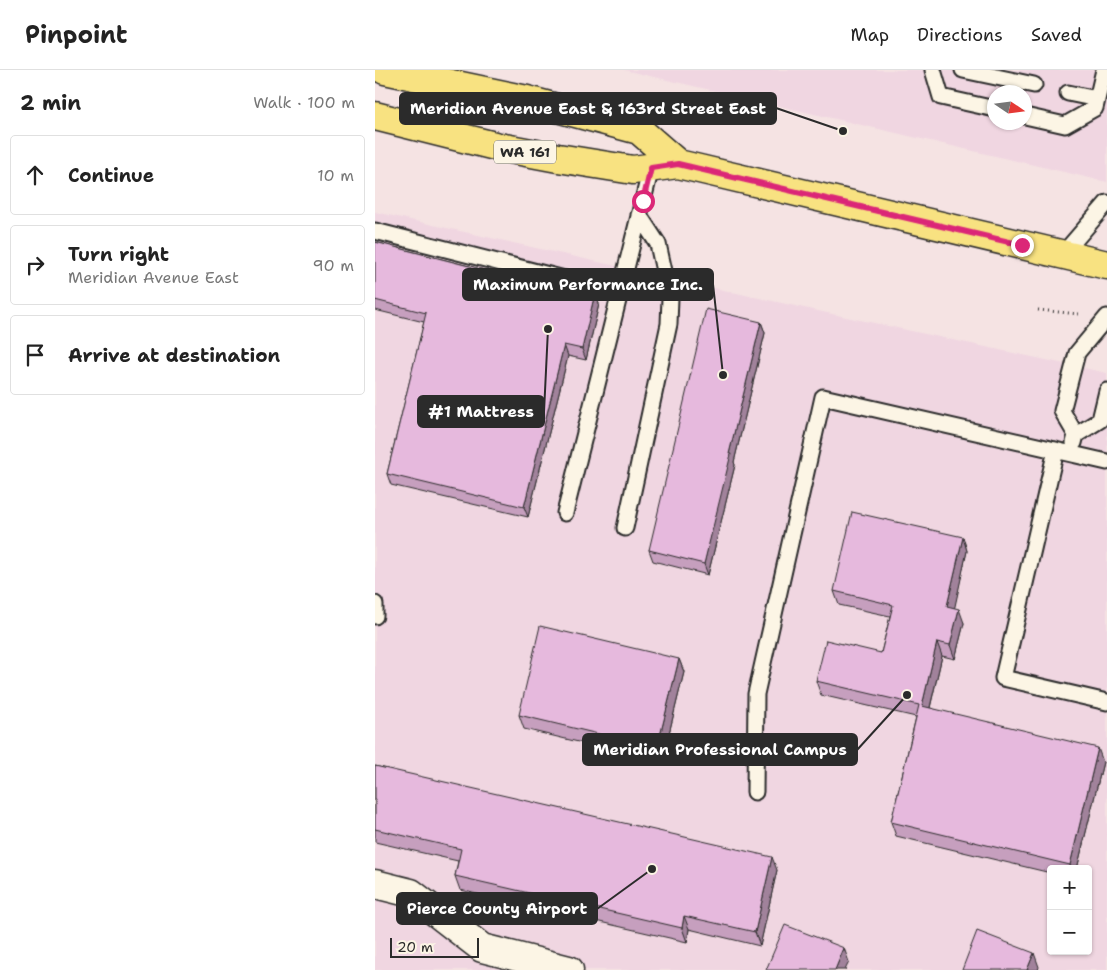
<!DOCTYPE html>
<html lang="en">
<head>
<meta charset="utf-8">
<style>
	body { margin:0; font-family:"Shantell Sans",sans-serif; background:#f2f2f2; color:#222 }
	.controls { position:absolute; right:15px; bottom:15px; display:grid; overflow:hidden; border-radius:5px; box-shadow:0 1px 4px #0004 }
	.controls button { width:45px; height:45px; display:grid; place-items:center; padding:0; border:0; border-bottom:1px solid #e0e0e0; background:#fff; color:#222; font:25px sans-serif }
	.compass { position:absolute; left:612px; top:15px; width:45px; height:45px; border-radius:50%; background:#fff; box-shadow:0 1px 4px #0004; rotate:103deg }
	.scale { position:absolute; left:15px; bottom:12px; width:89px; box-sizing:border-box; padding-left:5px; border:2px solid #2b2b2b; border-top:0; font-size:14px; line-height:18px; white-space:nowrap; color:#2b2b2b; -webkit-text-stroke:4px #fcf5e5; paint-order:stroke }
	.stop { position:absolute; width:15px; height:15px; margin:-11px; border:4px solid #db2777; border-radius:50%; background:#fff }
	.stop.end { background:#db2777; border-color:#fff; box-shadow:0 1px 5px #0008 }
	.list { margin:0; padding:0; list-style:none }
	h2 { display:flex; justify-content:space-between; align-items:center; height:65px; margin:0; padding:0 20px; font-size:21px }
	h2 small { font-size:16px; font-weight:400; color:#767676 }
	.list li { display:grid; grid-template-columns:32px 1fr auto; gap:15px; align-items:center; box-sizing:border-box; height:80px; margin:0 10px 10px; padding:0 10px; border:1px solid #e0e0e0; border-radius:5px }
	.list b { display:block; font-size:19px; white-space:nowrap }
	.list p { margin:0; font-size:16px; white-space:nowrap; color:#767676 }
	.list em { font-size:16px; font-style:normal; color:#767676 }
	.icon { flex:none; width:28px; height:28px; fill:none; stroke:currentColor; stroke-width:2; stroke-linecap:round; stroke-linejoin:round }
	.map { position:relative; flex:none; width:732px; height:900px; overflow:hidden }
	header { display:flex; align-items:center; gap:30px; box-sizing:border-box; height:70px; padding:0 25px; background:#fff; border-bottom:1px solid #e0e0e0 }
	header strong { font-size:24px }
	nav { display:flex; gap:28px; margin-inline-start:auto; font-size:18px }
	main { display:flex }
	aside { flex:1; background:#fff }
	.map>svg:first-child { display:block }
	.built { fill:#f0d6e1; fill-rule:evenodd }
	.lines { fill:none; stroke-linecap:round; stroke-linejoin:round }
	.service-casing { stroke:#2b2b2b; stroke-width:19 }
	.minor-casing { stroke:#2b2b2b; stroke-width:31 }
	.primary-casing { stroke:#2b2b2b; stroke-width:31 }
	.path { stroke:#2b2b2b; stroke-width:3; stroke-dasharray:1 4; stroke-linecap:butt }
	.service { stroke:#fcf5e5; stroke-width:15 }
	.minor { stroke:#fcf5e5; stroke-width:28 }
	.primary { stroke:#f8e281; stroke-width:28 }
	.wall { fill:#c69fbe; stroke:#2b2b2b }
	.shaded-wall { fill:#a1829b; stroke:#2b2b2b }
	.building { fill:#e6b9dd; stroke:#2b2b2b }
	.route { stroke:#db2777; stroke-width:6 }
	.labels { text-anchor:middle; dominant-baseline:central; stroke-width:5; stroke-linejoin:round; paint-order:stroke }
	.shield { fill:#fcf5e5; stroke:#6a6863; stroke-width:1 }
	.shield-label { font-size:14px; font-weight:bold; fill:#2b2b2b }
	.leader { fill:none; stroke:#2b2b2b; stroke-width:2 }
	.callout-dot { fill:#2b2b2b; stroke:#fcf5e5; stroke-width:2 }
	.callout { fill:#2b2b2b; stroke:#2b2b2b; stroke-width:2 }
	.callout-label { font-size:16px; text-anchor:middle; font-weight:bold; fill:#fff }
</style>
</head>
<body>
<header>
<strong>Pinpoint</strong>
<nav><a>Map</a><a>Directions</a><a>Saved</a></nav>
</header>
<main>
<aside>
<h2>2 min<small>Walk · 100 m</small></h2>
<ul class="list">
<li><svg class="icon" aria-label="ahead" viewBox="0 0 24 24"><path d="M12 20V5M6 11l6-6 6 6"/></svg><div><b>Continue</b></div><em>10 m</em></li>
<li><svg class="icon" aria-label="right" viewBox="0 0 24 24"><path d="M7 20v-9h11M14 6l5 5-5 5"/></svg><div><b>Turn right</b><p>Meridian Avenue East</p></div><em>90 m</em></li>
<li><svg class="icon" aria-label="arrive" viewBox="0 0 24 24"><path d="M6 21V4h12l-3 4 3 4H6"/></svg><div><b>Arrive at destination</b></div></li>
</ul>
</aside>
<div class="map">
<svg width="732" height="900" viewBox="0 0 732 900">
	<rect width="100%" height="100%" fill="#f5e3e3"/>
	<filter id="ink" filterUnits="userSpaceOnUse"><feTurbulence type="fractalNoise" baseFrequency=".02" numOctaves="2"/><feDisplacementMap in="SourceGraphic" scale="10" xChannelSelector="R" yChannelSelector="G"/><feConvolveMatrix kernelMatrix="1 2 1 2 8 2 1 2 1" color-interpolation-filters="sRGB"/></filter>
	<g filter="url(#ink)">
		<path class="built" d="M 249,0 L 732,0 L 732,112 ZM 620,22 L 650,22 L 650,52 L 620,52 Z
			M 0,142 L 420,236 L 732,303 L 732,900 L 0,900 ZM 676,799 L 713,799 L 713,881 L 676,881 Z"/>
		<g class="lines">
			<g class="service-casing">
				<path id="service" d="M 558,0 L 566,27 L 620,39
					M 588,0 L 659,15
					M 693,23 L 722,29
					M 650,46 L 690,55 L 720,38 L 729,0
					M 0,161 L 245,223
					M 688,184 L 732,133
					M 701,365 L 687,341 L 702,283 L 732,247
					M 699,373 L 701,365 L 725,350 L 732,321
					M 681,380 L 628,608 L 732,632
					M 190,443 L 276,98
					M 250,458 L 294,254 L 295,228 L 283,174 L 264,145
					M 0,534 L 0,546
					M 380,722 L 381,624 L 448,327 L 732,392"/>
			</g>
			<g class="minor-casing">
				<path id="minor" d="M 0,814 L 36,823 L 107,878 L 194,900"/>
			</g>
			<g class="primary-casing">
				<path id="primary" d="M 10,0 L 152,30 L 264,60 L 303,94
					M 0,46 L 124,77 L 183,88 L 258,100 L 303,94 L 732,195"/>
			</g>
			<path class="path" d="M 663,240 L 704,244"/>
			<use href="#service" class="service"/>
			<use href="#minor" class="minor"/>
			<use href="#primary" class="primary"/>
		</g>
		<path class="wall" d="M 0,172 L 145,209 L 220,223 L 224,234 L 211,290 L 193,286 L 153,447 L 16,415 L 12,404 L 49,252 L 0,240 Z
			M 386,252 L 390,263 L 359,392 L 360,395 L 333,505 L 278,491 L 274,480 Z
			M 588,467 L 592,481 L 579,538 L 589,553 L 580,589 L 567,586 L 555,638 L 728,692 L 702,799 L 676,799 L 676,803 L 521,766 L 516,752 L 541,647 L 446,625 L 441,611 L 506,583 L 515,546 L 464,535 L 459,521 Z
			M 304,589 L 309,602 L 287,692 L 149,659 L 144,645 Z
			M 0,696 L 402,800 L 385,876 L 314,859 L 312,872 L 85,820 L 80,806 L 83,791 L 0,772 Z"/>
		<path class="shaded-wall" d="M 220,223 L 224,234 L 211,290 L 207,279 Z
			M 386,252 L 390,263 L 359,392 L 360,395 L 333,505 L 329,494 L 354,384 Z
			M 189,275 L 193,286 L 153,447 L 149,437 Z
			M 588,467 L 592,481 L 577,550 L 572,536 Z
			M 584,539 L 589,553 L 580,589 L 575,575 Z
			M 562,572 L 567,586 L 552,650 L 547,636 Z
			M 304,589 L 309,602 L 287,692 L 282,678 Z
			M 723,678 L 728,692 L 702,799 L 696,799 L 695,795 Z
			M 397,787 L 402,800 L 385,876 L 380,862 Z
			M 309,846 L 314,859 L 312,872 L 307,858 Z
			M 469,878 L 474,892 L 470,900 L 460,900 Z
			M 659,883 L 664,897 L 663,900 L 652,900 Z"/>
		<path class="building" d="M 0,172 L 145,209 L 146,206 L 220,223 L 207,279 L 189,275 L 149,437 L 12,404 L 51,243 L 0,230 Z
			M 331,239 L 386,252 L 354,384 L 356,384 L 329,494 L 274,480 Z
			M 477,442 L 588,467 L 572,536 L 584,539 L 575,575 L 562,572 L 547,636 L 723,678 L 695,795 L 516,752 L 544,635 L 441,611 L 451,570 L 506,583 L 518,535 L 459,521 Z
			M 165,556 L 304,589 L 282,678 L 144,645 Z
			M 0,696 L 397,787 L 380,862 L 309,846 L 307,858 L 80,806 L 86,779 L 0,759 Z
			M 410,855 L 469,878 L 460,900 L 391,900 Z
			M 602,861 L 659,883 L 652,900 L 587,900 Z"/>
	</g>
	<g class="lines" filter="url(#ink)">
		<path class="route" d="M 268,131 L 276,98 L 303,94 L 647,175"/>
	</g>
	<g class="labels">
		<rect class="shield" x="119" y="70.5" width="62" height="23" rx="4"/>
		<g class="shield-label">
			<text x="150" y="82">WA 161</text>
		</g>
	</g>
	<path class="leader" d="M468 61L401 38M348 305L338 214M173 259L169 342M532 625L482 680M277 799L222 839"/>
	<g class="callout-dot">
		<circle cx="468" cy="61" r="5"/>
		<circle cx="348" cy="305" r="5"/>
		<circle cx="173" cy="259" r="5"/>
		<circle cx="532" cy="625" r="5"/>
		<circle cx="277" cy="799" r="5"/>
	</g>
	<g class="callout">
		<rect x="25" y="23" width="376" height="31" rx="5"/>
		<rect x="88" y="199" width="250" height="31" rx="5"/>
		<rect x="43" y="326" width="126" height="31" rx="5"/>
		<rect x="208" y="664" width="274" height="31" rx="5"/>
		<rect x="22" y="823" width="200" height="31" rx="5"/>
	</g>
	<g class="callout-label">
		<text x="213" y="44">Meridian Avenue East &amp; 163rd Street East</text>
		<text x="213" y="220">Maximum Performance Inc.</text>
		<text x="106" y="347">#1 Mattress</text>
		<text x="345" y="685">Meridian Professional Campus</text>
		<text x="122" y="844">Pierce County Airport</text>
	</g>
</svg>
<div class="controls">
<button>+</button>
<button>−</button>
</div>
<svg class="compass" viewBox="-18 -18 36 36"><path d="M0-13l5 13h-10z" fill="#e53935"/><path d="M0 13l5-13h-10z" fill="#767676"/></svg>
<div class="scale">20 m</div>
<div class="stop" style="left:268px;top:131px"></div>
<div class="stop end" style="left:647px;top:175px"></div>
</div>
</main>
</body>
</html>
